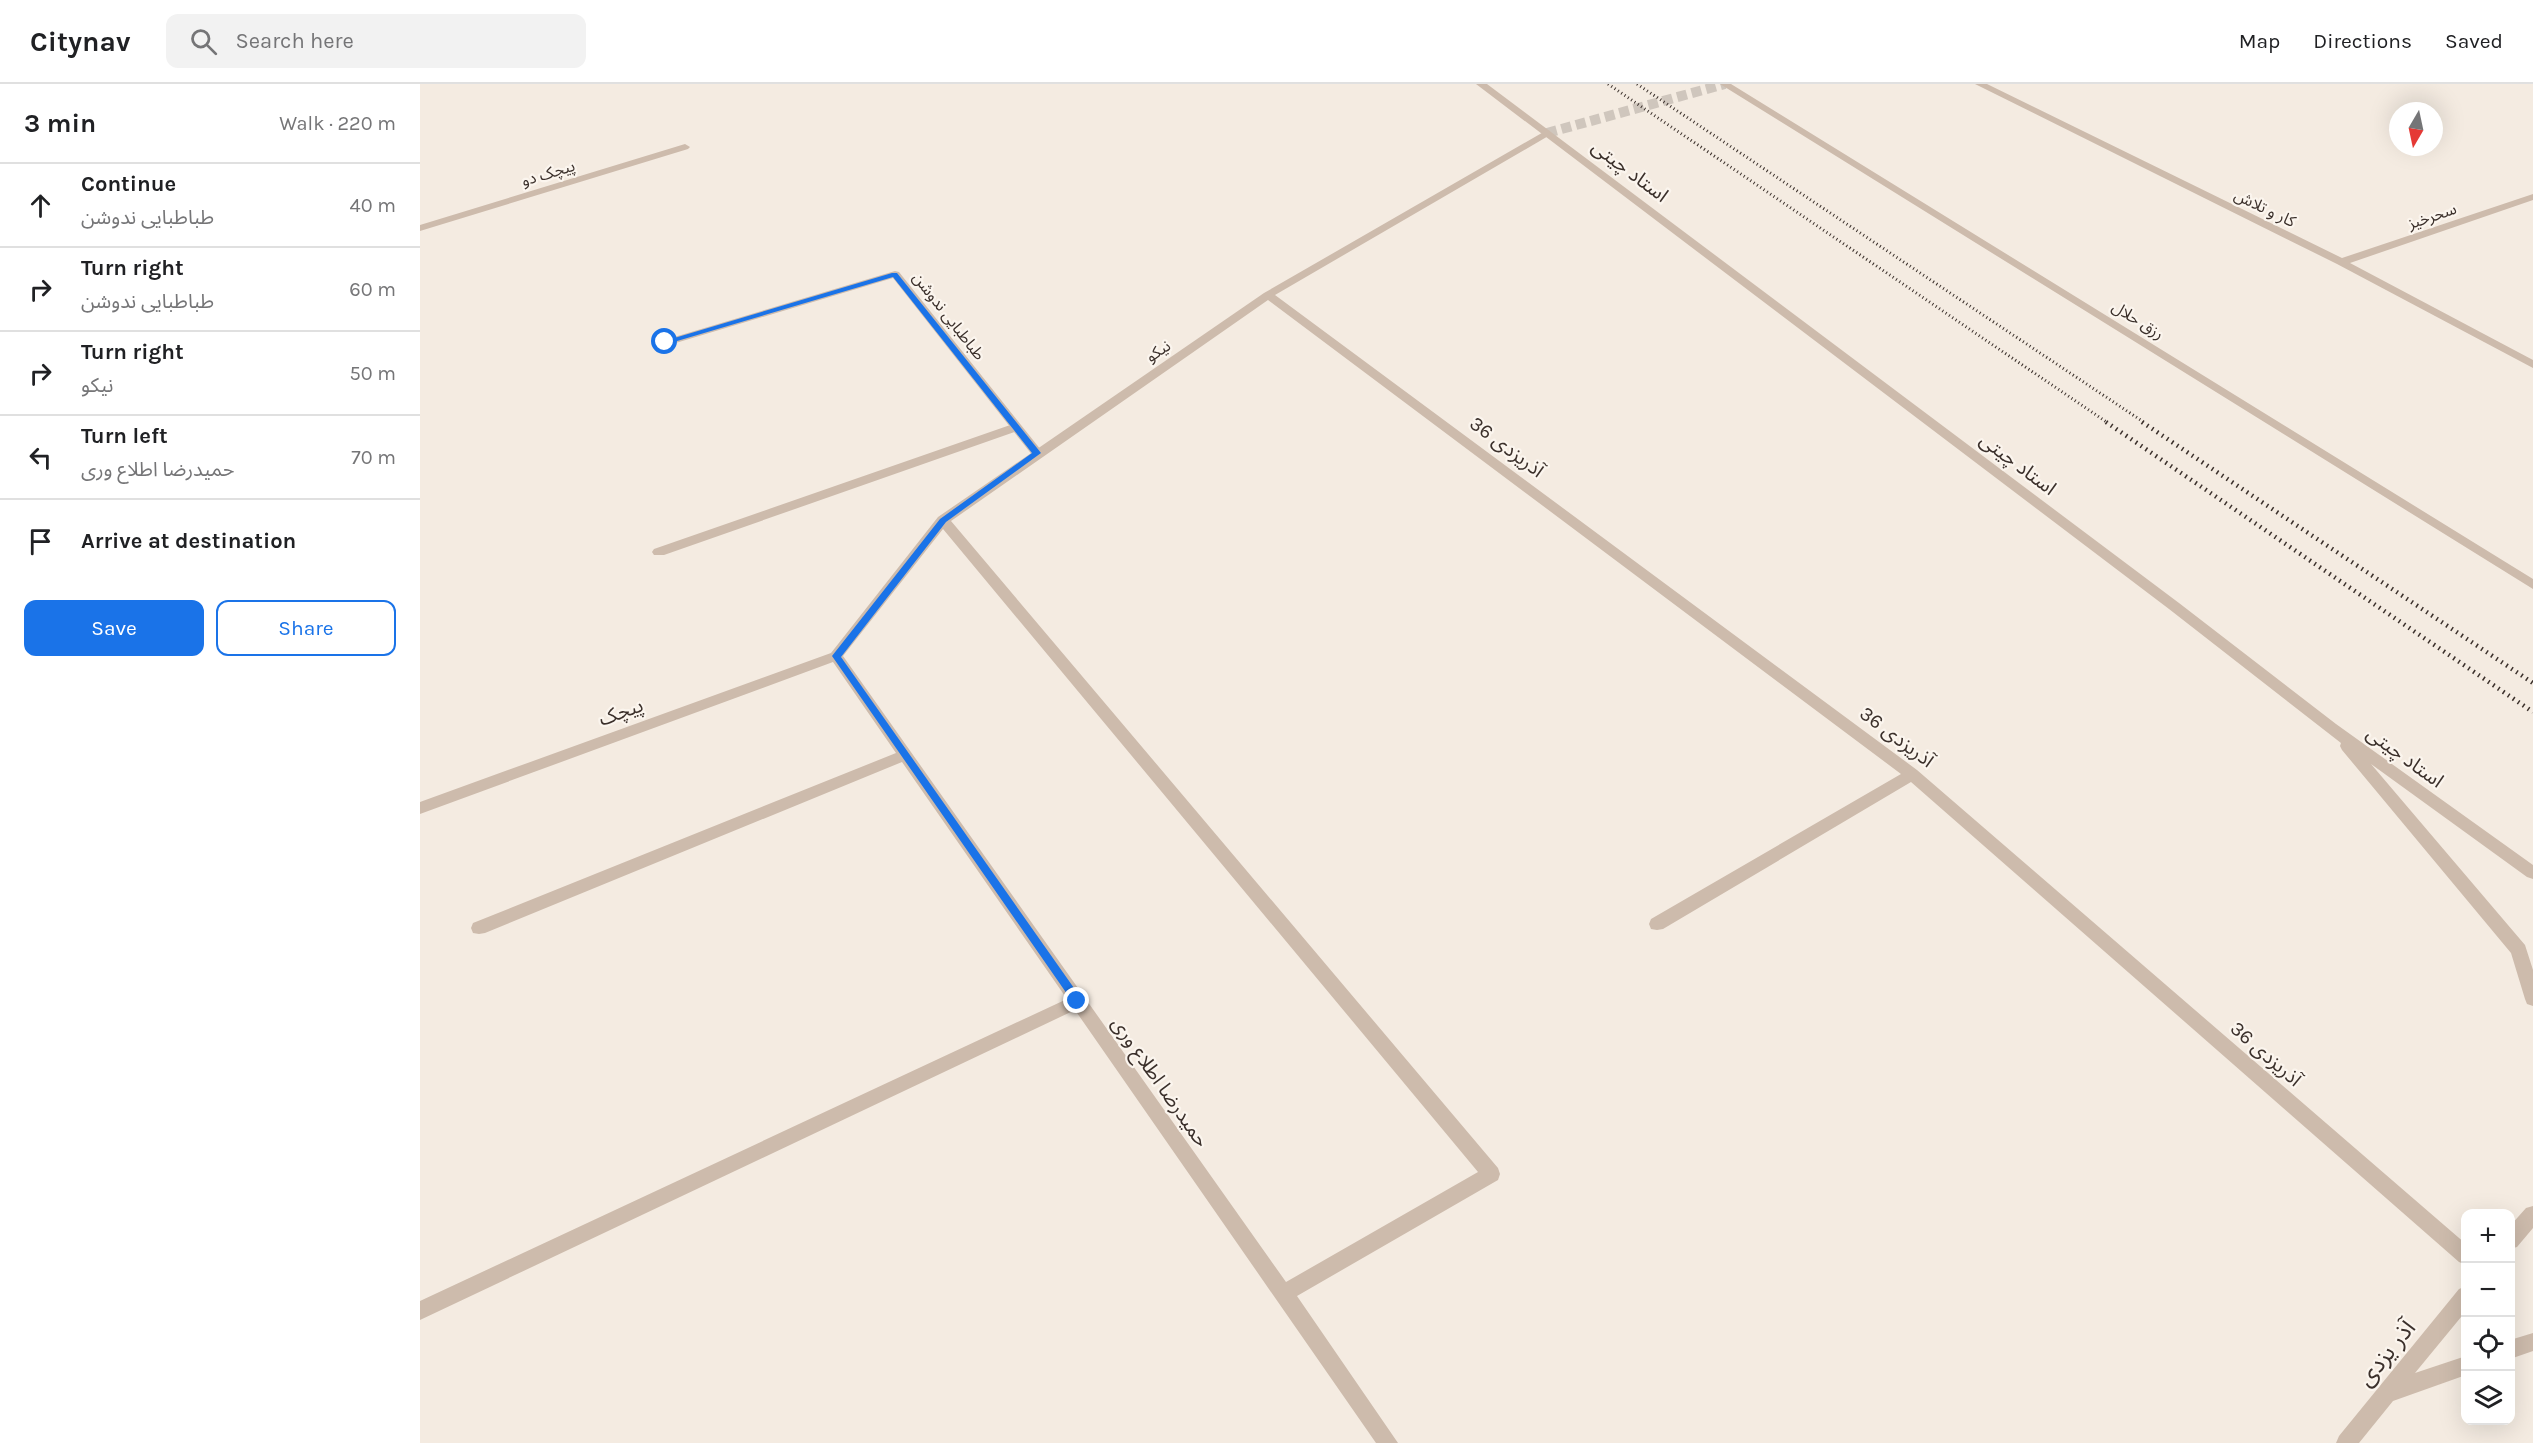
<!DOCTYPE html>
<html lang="en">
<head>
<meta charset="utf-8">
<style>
	body { margin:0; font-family:Karla,"Noto Sans Arabic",sans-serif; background:#f2f2f2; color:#202124 }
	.controls { position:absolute; right:18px; bottom:18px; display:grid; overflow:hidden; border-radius:12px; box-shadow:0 6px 24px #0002 }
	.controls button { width:54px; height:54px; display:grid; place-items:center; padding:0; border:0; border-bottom:2px solid #e0e0e0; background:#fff; color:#202124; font:30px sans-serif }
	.compass { position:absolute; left:1969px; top:18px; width:54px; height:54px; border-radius:50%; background:#fff; box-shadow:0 6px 24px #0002; rotate:189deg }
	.stop { position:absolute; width:18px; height:18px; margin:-14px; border:4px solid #1a73e8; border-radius:50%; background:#fff }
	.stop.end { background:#1a73e8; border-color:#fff; box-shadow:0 2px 6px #0008 }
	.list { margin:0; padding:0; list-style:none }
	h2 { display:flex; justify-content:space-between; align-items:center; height:78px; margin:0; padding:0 24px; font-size:26px }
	h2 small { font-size:20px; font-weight:400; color:#757577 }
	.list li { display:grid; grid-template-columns:39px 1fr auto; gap:18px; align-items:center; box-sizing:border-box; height:84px; padding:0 24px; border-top:2px solid #e0e0e0 }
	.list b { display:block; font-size:22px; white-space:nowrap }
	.list p { margin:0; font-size:20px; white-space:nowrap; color:#757577 }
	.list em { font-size:20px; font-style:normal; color:#757577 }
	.actions { display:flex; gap:12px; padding:18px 24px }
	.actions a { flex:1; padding:14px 0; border:2px solid #1a73e8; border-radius:12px; text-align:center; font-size:21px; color:#1a73e8 }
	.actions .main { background:#1a73e8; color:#fff }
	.icon { flex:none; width:33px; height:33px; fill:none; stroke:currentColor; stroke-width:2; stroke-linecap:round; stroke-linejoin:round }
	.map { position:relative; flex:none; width:2113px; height:1359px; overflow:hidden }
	header { display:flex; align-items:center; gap:36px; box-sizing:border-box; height:84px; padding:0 30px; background:#fff; border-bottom:2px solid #e0e0e0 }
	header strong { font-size:28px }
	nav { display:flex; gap:33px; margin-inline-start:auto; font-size:21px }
	.search { width:420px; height:54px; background:#f2f2f2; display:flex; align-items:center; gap:15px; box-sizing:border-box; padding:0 21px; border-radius:12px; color:#757577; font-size:22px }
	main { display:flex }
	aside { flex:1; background:#fff }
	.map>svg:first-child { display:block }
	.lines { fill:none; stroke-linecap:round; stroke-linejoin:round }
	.minor-tunnel { stroke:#cfc6bd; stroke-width:10; stroke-dasharray:10 5; stroke-linecap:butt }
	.service { fill:#cdbbac; fill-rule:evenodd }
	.minor { fill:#cdbbac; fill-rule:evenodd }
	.tertiary { fill:#cdbbac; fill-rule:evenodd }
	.rail-far1 { stroke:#3b302b; stroke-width:3; stroke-dasharray:1 3; stroke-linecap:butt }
	.rail { stroke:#3b302b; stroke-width:4.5; stroke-dasharray:1.5 4.5; stroke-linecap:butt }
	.route { fill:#1a73e8 }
	.labels { text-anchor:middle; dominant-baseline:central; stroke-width:4.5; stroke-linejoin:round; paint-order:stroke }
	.far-street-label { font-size:16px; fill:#3b302b; stroke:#fbf5ee }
	.street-label { font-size:20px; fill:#3b302b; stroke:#fbf5ee }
	.near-street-label { font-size:24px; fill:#3b302b; stroke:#fbf5ee }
</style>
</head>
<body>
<header>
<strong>Citynav</strong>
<div class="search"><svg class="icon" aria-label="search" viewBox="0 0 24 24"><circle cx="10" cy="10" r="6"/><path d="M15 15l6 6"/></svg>Search here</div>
<nav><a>Map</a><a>Directions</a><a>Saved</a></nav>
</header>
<main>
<aside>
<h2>3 min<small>Walk · 220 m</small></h2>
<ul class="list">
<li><svg class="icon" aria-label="ahead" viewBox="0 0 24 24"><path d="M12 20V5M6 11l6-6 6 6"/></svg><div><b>Continue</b><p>طباطبایی ندوشن</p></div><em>40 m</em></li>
<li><svg class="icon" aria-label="right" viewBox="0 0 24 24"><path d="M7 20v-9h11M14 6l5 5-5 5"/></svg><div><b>Turn right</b><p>طباطبایی ندوشن</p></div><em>60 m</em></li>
<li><svg class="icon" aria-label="right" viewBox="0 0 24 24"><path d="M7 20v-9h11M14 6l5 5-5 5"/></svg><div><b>Turn right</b><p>نیکو</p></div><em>50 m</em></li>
<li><svg class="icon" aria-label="left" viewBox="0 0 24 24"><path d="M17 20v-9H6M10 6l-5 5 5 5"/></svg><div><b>Turn left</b><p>حمیدرضا اطلاع وری</p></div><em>70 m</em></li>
<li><svg class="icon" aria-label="arrive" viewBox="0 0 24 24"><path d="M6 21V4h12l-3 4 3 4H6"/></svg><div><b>Arrive at destination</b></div></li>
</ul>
<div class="actions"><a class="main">Save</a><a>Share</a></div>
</aside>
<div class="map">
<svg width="2113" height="1359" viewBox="0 0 2113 1359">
	<rect width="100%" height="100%" fill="#f4ebe1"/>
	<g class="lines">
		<path class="minor-tunnel" d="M 1127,49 L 1305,0"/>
		<path class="service" d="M 475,187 L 479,188 L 621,366 L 623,369 L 621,372 L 613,372 L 473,194 L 249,261 L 241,261 L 239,259 L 241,257 Z"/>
		<path class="minor" d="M 1300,0 L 1311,0 L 2113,495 L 2113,505 Z
			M 1555,0 L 1567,0 L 1922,174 L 2113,110 L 2113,116 L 1930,179 L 2113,276 L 2113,284 L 1917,180 Z
			M 1127,46 L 1130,47 L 1130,51 L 855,211 L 1497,686 L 2046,1160 L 2046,1181 L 2039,1178 L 1491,698 L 1243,845 L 1237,846 L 1231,845 L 1229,840 L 1231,835 L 1481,690 L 848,216 L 531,437 L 1078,1084 L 1080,1090 L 1078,1096 L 877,1212 L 978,1359 L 956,1359 L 655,926 L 0,1236 L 0,1217 L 647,915 L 482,678 L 65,849 L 59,850 L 53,849 L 51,844 L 53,839 L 476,669 L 413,578 L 0,730 L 0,718 L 411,569 L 518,433 L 844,209 ZM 523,445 L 1058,1088 L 866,1198 L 423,572 Z
			M 265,60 L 270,63 L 268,65 L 0,147 L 0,141 Z
			M 596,339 L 602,343 L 600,346 L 244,471 L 234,471 L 232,468 L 234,465 Z"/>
		<path class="tertiary" d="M 1056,0 L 1067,0 L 1759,519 L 1916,640 L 2113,781 L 2113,795 L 2107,793 L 1951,680 L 2105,861 L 2113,886 L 2113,922 L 2107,920 L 2105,915 L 2091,869 L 1922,666 L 1920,662 L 1921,659 L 1749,525 Z
			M 2113,1122 L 2113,1144 L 2097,1163 L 2090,1165 L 2090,1142 L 2106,1124 Z
			M 2046,1202 L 2046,1227 L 1995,1289 L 2046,1272 L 2046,1291 L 1973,1317 L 1939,1359 L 1916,1359 L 1919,1352 L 2039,1205 Z
			M 2113,1249 L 2113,1267 L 2090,1275 L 2090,1256 Z"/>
		<path class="rail-far1" d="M 1188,0 L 1688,339
			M 1217,0 L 1725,339"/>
		<path class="rail" d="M 1686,338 L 2113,628
			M 1722,338 L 2113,599"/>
	</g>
	<path class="route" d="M 472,189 L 477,189 L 621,369 L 526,438 L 421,573 L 661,914 L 661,920 L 654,920 L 412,572 L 520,435 L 612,369 L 473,193 L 247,260 L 241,258 Z"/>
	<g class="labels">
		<g class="far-street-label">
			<text transform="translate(128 89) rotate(-17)">پیچک دو</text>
			<text transform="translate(1845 124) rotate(26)">کار و تلاش</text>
			<text transform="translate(2012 132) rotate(-19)">سحرخیز</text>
			<text transform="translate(529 232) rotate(52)">طباطبایی ندوشن</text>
			<text transform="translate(1718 236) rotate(32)">رزق حلال</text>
			<text transform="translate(738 267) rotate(-34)">نیکو</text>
		</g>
		<g class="street-label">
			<text transform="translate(1210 87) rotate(37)">استاد چیتی</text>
			<text transform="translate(1087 363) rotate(37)">آذریزدی 36</text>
			<text transform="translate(1598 380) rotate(37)">استاد چیتی</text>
			<text transform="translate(201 628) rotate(-20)">پیچک</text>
			<text transform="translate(1477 653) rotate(37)">آذریزدی 36</text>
			<text transform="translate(1985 673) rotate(36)">استاد چیتی</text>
			<text transform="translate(1846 970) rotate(41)">آذریزدی 36</text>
			<text transform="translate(740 998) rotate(55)">حمیدرضا اطلاع وری</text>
		</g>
		<g class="near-street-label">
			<text transform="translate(1966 1269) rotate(-51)">آذر یزدی</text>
		</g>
	</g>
</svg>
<div class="controls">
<button>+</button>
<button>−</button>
<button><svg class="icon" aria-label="locate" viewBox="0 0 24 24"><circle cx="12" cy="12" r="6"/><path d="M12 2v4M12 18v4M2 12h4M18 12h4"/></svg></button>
<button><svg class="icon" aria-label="layers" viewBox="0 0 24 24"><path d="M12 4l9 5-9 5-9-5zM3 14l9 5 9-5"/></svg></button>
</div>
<svg class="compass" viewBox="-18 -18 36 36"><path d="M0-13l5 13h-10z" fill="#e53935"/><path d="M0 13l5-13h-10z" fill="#757577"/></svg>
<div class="stop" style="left:245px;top:258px"></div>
<div class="stop end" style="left:657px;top:917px"></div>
</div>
</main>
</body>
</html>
